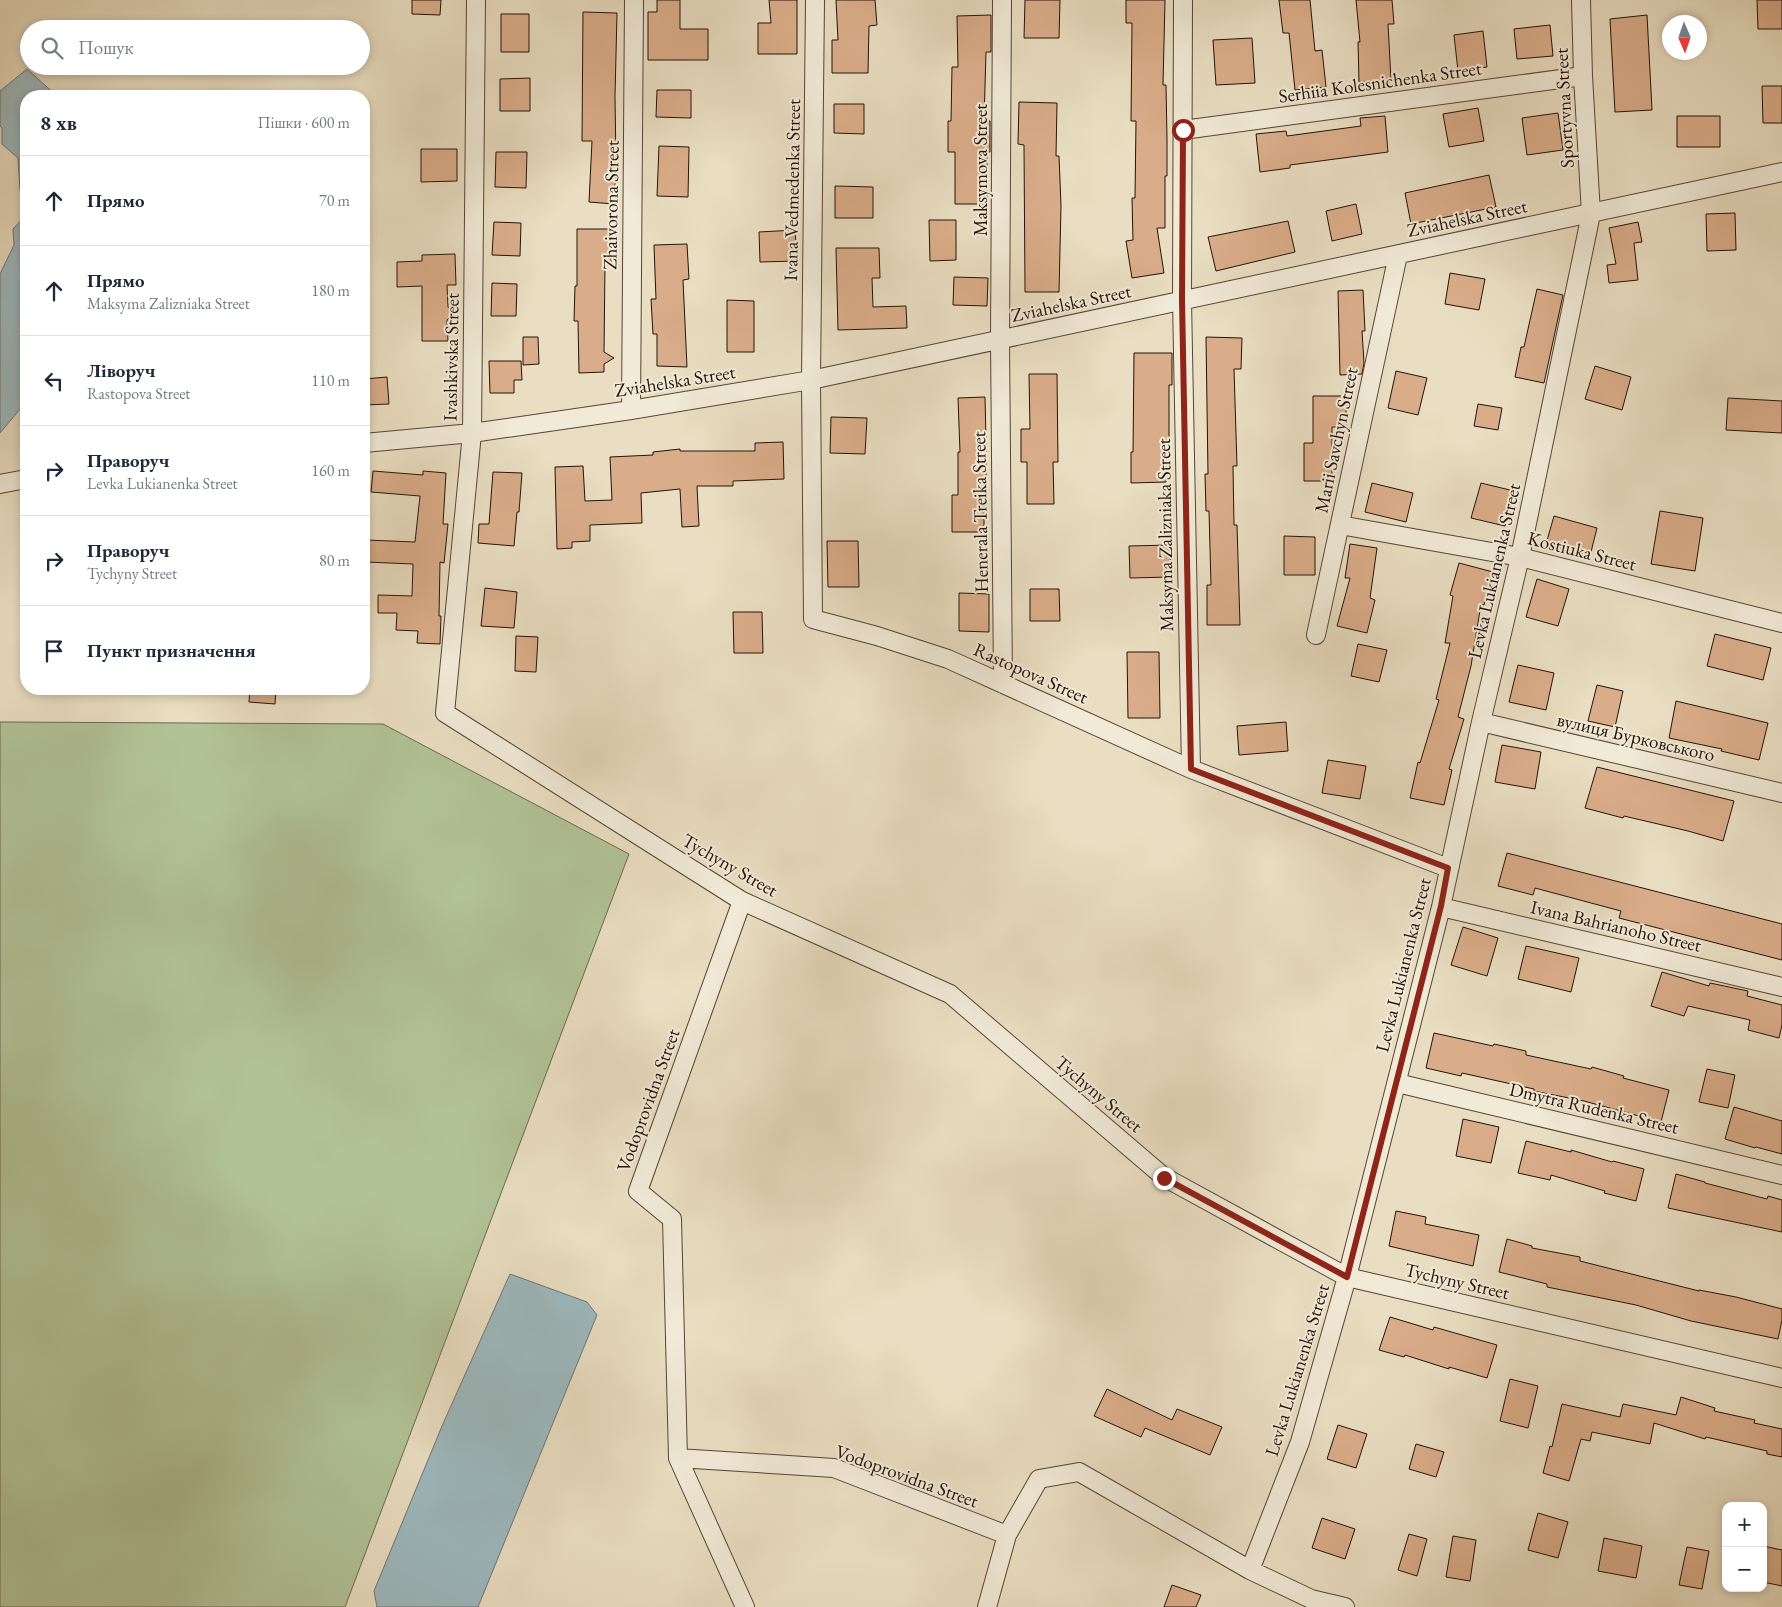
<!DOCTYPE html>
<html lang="uk">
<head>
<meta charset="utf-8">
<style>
	body { margin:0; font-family:"EB Garamond",serif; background:#f2f2f3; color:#1f2937 }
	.controls { position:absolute; right:15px; bottom:15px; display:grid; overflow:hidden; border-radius:10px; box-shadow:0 2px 8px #0003 }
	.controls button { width:45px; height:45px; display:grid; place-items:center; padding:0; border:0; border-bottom:1px solid #e0e1e3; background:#fff; color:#1f2937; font:25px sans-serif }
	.compass { position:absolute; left:1662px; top:15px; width:45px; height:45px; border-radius:50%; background:#fff; box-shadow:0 2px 8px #0003; rotate:178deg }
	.stop { position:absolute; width:15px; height:15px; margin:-11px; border:4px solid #8f2418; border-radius:50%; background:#fff }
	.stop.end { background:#8f2418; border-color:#fff; box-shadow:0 1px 5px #0008 }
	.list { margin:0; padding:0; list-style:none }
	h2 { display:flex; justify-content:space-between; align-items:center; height:65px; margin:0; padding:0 20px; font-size:21px }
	h2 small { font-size:16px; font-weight:400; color:#747a83 }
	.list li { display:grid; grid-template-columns:32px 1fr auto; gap:15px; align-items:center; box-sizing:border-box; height:90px; padding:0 20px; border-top:1px solid #e0e1e3 }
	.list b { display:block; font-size:19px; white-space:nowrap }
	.list p { margin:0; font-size:16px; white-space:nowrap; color:#747a83 }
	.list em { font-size:16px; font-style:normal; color:#747a83 }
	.icon { flex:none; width:28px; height:28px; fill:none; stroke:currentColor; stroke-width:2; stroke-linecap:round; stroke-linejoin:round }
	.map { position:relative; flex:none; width:1782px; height:1607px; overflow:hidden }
	.search { position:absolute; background:#fff; box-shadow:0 2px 8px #0003; left:20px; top:20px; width:350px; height:55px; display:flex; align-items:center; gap:12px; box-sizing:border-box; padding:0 18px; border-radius:28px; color:#747a83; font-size:19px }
	.panel { position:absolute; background:#fff; box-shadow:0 2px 8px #0003; left:20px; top:90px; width:350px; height:605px; border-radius:20px }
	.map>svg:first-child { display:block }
	.green { fill:#b1c297; stroke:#6b6a50 }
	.water { fill:#9db9be; stroke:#6d7675 }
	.building { fill:#d9ad89; stroke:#251208 }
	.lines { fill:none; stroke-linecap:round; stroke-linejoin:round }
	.minor-casing { stroke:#564536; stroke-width:20 }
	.minor { stroke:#f1ead7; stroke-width:18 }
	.route { stroke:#8f2418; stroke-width:6 }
	.labels { text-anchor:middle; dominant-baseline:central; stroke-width:4; stroke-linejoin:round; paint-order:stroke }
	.street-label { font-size:19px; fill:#251208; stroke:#f1ead7 }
</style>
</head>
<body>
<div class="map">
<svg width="1782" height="1607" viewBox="0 0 1782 1607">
	<rect width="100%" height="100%" fill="#e9dec1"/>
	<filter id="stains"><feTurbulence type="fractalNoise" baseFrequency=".004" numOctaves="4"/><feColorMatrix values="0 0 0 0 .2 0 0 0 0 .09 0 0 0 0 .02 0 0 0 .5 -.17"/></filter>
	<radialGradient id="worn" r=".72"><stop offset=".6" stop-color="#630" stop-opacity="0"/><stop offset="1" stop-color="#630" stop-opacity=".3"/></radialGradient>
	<path class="green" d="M 0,722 L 383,724 L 629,854 L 345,1607 L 0,1607 Z"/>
	<path class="water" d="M 27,69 L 57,96 L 26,96 L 26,196 L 20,190 L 18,158 L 2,144 L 2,128 L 0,126 L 0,91 Z
		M 26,215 L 26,402 L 0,433 L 0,274 L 14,245 L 13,229 Z
		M 510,1274 L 587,1302 L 597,1315 L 478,1607 L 377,1607 L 374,1591 L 442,1426 Z"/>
	<path class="building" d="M 412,0 L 441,0 L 440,15 L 412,14 Z
		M 657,0 L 680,0 L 680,29 L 708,29 L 708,60 L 648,60 L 648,12 L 657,12 Z
		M 769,0 L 797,0 L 797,54 L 758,54 L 758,23 L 771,23 Z
		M 836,0 L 875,0 L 877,25 L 869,26 L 868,73 L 832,73 L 832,40 L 838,40 Z
		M 1025,0 L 1060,0 L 1059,38 L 1024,38 Z
		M 1126,0 L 1165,0 L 1163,85 L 1166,85 L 1167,139 L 1167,176 L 1165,176 L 1165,228 L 1157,228 L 1164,273 L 1132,278 L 1126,241 L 1133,240 L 1132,198 L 1135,198 L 1136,121 L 1131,121 L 1132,23 L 1126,23 Z
		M 1279,0 L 1310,0 L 1315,51 L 1322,50 L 1326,87 L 1295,90 L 1289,33 L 1283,33 Z
		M 1356,0 L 1392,0 L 1394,24 L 1388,24 L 1391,80 L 1359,82 L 1358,42 L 1360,42 Z
		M 1757,0 L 1782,0 L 1782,29 L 1758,29 Z
		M 583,12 L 617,13 L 615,96 L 616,164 L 614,204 L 589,202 L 592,141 L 582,141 Z
		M 501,14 L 529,14 L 529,52 L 501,52 Z
		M 991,15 L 991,52 L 986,52 L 984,121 L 990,121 L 990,152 L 987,152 L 987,204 L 955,204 L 955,152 L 948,152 L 948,121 L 951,121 L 952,67 L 958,67 L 957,16 Z
		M 1647,15 L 1652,110 L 1615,112 L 1610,19 Z
		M 1550,25 L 1553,56 L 1517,59 L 1514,29 Z
		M 1483,31 L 1487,67 L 1458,71 L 1454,35 Z
		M 1252,38 L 1255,83 L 1216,85 L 1213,40 Z
		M 530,78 L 530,111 L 500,111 L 500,79 Z
		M 1762,86 L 1782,86 L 1782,123 L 1763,123 Z
		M 657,90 L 691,90 L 691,118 L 656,117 Z
		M 1019,102 L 1057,103 L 1056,156 L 1059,156 L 1061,206 L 1059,292 L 1025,292 L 1024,145 L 1018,144 Z
		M 834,104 L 864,104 L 864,134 L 834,133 Z
		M 1478,108 L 1484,141 L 1449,147 L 1443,114 Z
		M 1558,113 L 1563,150 L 1527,155 L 1522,118 Z
		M 1385,116 L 1388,152 L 1290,165 L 1290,168 L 1260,172 L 1256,134 L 1286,131 L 1287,136 L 1361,126 L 1360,118 Z
		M 1677,116 L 1720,116 L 1720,147 L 1677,147 Z
		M 659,146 L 689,147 L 688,197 L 657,196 Z
		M 421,149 L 457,149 L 457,181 L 421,182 Z
		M 496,152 L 527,152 L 526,188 L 495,187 Z
		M 1489,175 L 1496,207 L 1411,224 L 1405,193 Z
		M 835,186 L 873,187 L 873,218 L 835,218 Z
		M 1356,204 L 1362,234 L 1332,241 L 1326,211 Z
		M 1735,213 L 1736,250 L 1707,251 L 1706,214 Z
		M 929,220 L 956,220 L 956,260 L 930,261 Z
		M 1288,221 L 1295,252 L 1216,271 L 1208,237 Z
		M 494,222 L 521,223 L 520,256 L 492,255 Z
		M 1638,222 L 1642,242 L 1634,243 L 1638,280 L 1609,283 L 1607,265 L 1616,264 L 1609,228 Z
		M 577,229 L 611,229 L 611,265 L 605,265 L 604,352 L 614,358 L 604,364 L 604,372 L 579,373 L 578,321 L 574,321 L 575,286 L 577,286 Z
		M 795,230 L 797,261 L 760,262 L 759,232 Z
		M 687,244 L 689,279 L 683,280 L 687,367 L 657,366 L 657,334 L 653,334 L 651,299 L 656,299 L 654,245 Z
		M 836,248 L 879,248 L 880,278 L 872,278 L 873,307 L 906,306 L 907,328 L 838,330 Z
		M 455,254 L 456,285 L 447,285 L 448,307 L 454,314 L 447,320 L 448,341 L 422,341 L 422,286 L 397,287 L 397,262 L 422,261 L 422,255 Z
		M 1450,273 L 1485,279 L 1479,310 L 1445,304 Z
		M 954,277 L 988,278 L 987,306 L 953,305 Z
		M 492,283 L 517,284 L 516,316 L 491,316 Z
		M 1537,289 L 1563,295 L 1544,383 L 1515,377 L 1521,347 L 1524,347 Z
		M 1363,290 L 1365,331 L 1362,331 L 1364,363 L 1362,374 L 1340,375 L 1338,291 Z
		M 727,300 L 754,301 L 754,352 L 727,352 Z
		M 523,337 L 538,337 L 539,364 L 523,365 Z
		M 1206,337 L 1242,338 L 1241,369 L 1234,369 L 1237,466 L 1233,466 L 1234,525 L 1237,525 L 1240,625 L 1207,625 L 1207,585 L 1211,585 L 1209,511 L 1206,511 L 1205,474 L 1208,474 Z
		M 1134,353 L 1172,353 L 1172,385 L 1169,385 L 1169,440 L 1166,440 L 1166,482 L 1131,483 L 1131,452 L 1133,452 Z
		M 489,361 L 521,361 L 522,380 L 514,380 L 514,393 L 490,393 Z
		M 1595,366 L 1631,377 L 1622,410 L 1585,399 Z
		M 1396,371 L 1427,378 L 1418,415 L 1388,408 Z
		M 1029,374 L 1057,374 L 1058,462 L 1053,462 L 1054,504 L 1027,504 L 1027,462 L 1021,462 L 1021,429 L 1030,429 Z
		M 387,377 L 389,404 L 364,405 L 364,379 Z
		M 1313,396 L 1346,396 L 1346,427 L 1332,427 L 1332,481 L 1304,481 L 1304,443 L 1313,443 Z
		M 985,397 L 986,440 L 986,481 L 984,481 L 984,532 L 952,532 L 952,495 L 958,495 L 958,452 L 960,452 L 958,398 Z
		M 1728,398 L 1782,401 L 1782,433 L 1726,430 Z
		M 1478,404 L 1502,408 L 1498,430 L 1474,426 Z
		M 831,417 L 867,418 L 865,454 L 830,453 Z
		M 783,442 L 784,479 L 733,481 L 733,486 L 697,486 L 699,526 L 682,527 L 680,489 L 641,493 L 642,523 L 590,525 L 590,541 L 572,542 L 572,548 L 557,549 L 555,467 L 583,466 L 585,501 L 612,500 L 610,457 L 653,455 L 653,452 L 680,449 L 680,451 L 755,451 L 755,443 Z
		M 373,471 L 423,475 L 423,471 L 446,473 L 443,524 L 448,524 L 444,563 L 440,562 L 439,616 L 441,616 L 440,644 L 417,643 L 418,631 L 396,630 L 397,613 L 378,613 L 378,595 L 412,596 L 413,564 L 365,562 L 366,540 L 415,542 L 420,496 L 371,492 Z
		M 493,472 L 522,473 L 519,512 L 517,512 L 514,546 L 478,543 L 479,524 L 489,524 Z
		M 1372,483 L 1413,493 L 1406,522 L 1365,512 Z
		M 1481,483 L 1514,491 L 1505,526 L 1471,518 Z
		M 1660,511 L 1703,518 L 1695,571 L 1651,564 Z
		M 1554,516 L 1597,528 L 1590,556 L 1546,544 Z
		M 1284,536 L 1315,537 L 1315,575 L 1284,575 Z
		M 827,541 L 858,541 L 859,587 L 828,587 Z
		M 1350,544 L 1377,548 L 1370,598 L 1375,600 L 1367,633 L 1337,626 L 1350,578 L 1345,578 Z
		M 1170,545 L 1171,577 L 1130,578 L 1129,546 Z
		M 1459,563 L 1493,572 L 1484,605 L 1481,604 L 1471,666 L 1458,717 L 1464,719 L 1449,769 L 1452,770 L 1444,805 L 1410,798 L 1418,762 L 1420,763 L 1439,700 L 1436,699 L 1450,643 L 1445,643 L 1453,596 L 1450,595 Z
		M 1537,579 L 1569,589 L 1558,626 L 1526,617 Z
		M 485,588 L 517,592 L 514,628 L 481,626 Z
		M 1030,589 L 1059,589 L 1060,621 L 1030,621 Z
		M 959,593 L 989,594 L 989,632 L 959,631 Z
		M 733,612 L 762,612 L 763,653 L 734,653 Z
		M 1715,634 L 1771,648 L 1763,680 L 1707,666 Z
		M 516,636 L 538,637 L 536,672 L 515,671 Z
		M 1358,644 L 1387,650 L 1379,682 L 1351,676 Z
		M 1127,652 L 1159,652 L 1160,718 L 1128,718 Z
		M 1518,665 L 1554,673 L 1546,710 L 1509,702 Z
		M 1597,685 L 1623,691 L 1615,727 L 1588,721 Z
		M 250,689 L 276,689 L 275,704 L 249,702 Z
		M 1676,701 L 1768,723 L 1759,760 L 1721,751 L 1722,749 L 1669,738 Z
		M 1286,722 L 1288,751 L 1239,755 L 1237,726 Z
		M 1502,745 L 1541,752 L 1535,789 L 1495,782 Z
		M 1328,760 L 1366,766 L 1360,799 L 1322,793 Z
		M 1597,767 L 1734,801 L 1723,841 L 1688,831 L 1624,816 L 1623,818 L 1585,808 Z
		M 1507,853 L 1782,924 L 1782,960 L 1619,918 L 1621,911 L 1535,888 L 1533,895 L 1498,886 Z
		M 1463,927 L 1498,938 L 1487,976 L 1451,965 Z
		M 1526,946 L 1579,958 L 1571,992 L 1518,979 Z
		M 1662,972 L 1709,986 L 1710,983 L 1748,991 L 1747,996 L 1782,1005 L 1782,1025 L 1779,1038 L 1748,1030 L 1750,1020 L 1688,1006 L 1684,1016 L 1651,1006 Z
		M 1434,1033 L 1493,1046 L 1494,1044 L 1526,1051 L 1526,1055 L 1591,1069 L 1592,1067 L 1624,1076 L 1623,1078 L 1669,1090 L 1661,1122 L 1584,1101 L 1534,1091 L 1534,1089 L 1462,1073 L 1461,1076 L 1426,1068 Z
		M 1707,1069 L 1735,1075 L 1728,1108 L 1699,1102 Z
		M 1734,1107 L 1782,1121 L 1782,1154 L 1756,1147 L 1755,1148 L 1725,1139 Z
		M 1463,1119 L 1499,1127 L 1491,1163 L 1456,1156 Z
		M 1526,1141 L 1571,1152 L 1571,1150 L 1612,1162 L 1613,1161 L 1644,1169 L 1636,1201 L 1604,1193 L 1605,1191 L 1551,1175 L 1550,1180 L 1518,1173 Z
		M 1676,1174 L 1705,1182 L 1705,1183 L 1767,1199 L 1768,1196 L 1782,1200 L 1782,1232 L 1668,1208 Z
		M 1396,1211 L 1426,1217 L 1425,1224 L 1479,1235 L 1473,1266 L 1389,1246 Z
		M 1507,1239 L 1532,1246 L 1532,1248 L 1580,1257 L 1580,1261 L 1699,1291 L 1699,1290 L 1736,1297 L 1782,1309 L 1782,1320 L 1778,1339 L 1691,1321 L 1636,1305 L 1547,1287 L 1547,1284 L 1499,1272 Z
		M 1390,1317 L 1433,1330 L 1434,1327 L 1497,1345 L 1487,1378 L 1449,1367 L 1449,1369 L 1405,1355 L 1404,1357 L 1379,1350 Z
		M 1510,1379 L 1538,1386 L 1528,1428 L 1500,1421 Z
		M 1107,1389 L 1172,1420 L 1177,1409 L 1222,1427 L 1210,1455 L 1145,1428 L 1141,1437 L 1094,1416 Z
		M 1681,1397 L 1715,1408 L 1714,1411 L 1755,1420 L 1754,1423 L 1782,1429 L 1782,1457 L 1767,1454 L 1767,1451 L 1706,1437 L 1705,1439 L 1654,1423 L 1650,1444 L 1592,1432 L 1590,1441 L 1581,1439 L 1569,1481 L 1543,1473 L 1550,1446 L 1552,1447 L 1562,1404 L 1620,1417 L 1623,1404 L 1676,1415 Z
		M 1338,1425 L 1367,1434 L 1356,1468 L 1327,1459 Z
		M 1416,1444 L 1444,1452 L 1436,1477 L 1409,1469 Z
		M 1538,1513 L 1568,1522 L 1558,1558 L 1528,1550 Z
		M 1322,1518 L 1355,1529 L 1345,1559 L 1312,1548 Z
		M 1409,1534 L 1427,1539 L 1417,1576 L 1398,1570 Z
		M 1453,1536 L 1476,1540 L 1470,1581 L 1446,1577 Z
		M 1604,1538 L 1642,1546 L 1636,1578 L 1598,1571 Z
		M 1763,1546 L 1782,1550 L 1782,1586 L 1763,1582 Z
		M 1687,1547 L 1709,1551 L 1702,1589 L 1679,1585 Z
		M 1172,1585 L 1201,1595 L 1196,1607 L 1164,1607 Z"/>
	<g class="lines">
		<g class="minor-casing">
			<path id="minor" d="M 476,0 L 472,433 L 445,713 L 742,901 L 950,994 L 1164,1177 L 1347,1277 L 1782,1378
				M 815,0 L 811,380 L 813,619 L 877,636 L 948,659 L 1191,769 L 1448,868
				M 1002,0 L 1000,340 L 1003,684
				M 1183,0 L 1182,300 L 1191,769
				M 1183,130 L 1583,76
				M 631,410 L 634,0
				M 364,443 L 472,433 L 631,410 L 811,380 L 1782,172
				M 0,484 L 26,479
				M 1340,525 L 1520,557 L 1782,623
				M 1316,635 L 1398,255
				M 1481,722 L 1782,793
				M 742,901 L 638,1191 L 672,1219 L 678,1458 L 834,1468 L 1007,1535 L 1039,1479 L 1079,1472 L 1250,1570 L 1311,1599 L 1345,1607
				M 1441,907 L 1782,987
				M 1397,1083 L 1782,1175
				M 678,1458 L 745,1607
				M 1250,1570 L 1300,1442 L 1347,1277 L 1441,907 L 1481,722 L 1520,557 L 1591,214 L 1583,76 L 1581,0
				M 987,1607 L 1007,1535"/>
		</g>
		<use href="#minor" class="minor"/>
	</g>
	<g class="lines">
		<path class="route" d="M 1164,1178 L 1347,1277 L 1441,906 L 1448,868 L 1191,769 L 1182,300 L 1183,130"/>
	</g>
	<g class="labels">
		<g class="street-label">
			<text transform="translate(1380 82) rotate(-8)">Serhiia Kolesnichenka Street</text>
			<text transform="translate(1564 108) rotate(-93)">Sportyvna Street</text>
			<text transform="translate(980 170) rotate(-90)">Maksymova Street</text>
			<text transform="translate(792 190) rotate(-89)">Ivana Vedmedenka Street</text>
			<text transform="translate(611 205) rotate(-89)">Zhaivorona Street</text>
			<text transform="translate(1467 218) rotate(-12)">Zviahelska Street</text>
			<text transform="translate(1071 303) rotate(-12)">Zviahelska Street</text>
			<text transform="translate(451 357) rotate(-89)">Ivashkivska Street</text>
			<text transform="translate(675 381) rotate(-9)">Zviahelska Street</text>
			<text transform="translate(1336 440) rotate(-78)">Marii Savchyn Street</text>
			<text transform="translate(980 512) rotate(-91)">Henerala Treika Street</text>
			<text transform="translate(1165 535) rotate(-91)">Maksyma Zalizniaka Street</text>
			<text transform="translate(1582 551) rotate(14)">Kostiuka Street</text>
			<text transform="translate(1494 571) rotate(-77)">Levka Lukianenka Street</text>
			<text transform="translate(1031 673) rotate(24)">Rastopova Street</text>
			<text transform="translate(1636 737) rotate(13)">вулиця Бурковського</text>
			<text transform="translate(730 865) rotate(30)">Tychyny Street</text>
			<text transform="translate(1616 926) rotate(13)">Ivana Bahrianoho Street</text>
			<text transform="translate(1403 965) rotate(-76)">Levka Lukianenka Street</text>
			<text transform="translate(1099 1094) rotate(40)">Tychyny Street</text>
			<text transform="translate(648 1100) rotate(-70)">Vodoprovidna Street</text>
			<text transform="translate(1594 1108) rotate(13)">Dmytra Rudenka Street</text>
			<text transform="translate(1457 1281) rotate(13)">Tychyny Street</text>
			<text transform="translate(1297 1370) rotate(-73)">Levka Lukianenka Street</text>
			<text transform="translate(907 1476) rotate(20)">Vodoprovidna Street</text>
		</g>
	</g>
	<rect width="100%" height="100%" filter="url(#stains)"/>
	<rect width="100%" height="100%" fill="url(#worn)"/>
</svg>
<div class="controls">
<button>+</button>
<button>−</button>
</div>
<svg class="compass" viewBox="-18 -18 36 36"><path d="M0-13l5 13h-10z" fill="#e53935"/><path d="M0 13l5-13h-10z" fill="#747a83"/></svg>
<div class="stop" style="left:1183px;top:130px"></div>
<div class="stop end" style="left:1164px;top:1178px"></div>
<div class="search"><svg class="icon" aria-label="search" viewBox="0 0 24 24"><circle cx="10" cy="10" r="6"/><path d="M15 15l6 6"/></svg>Пошук</div>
<section class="panel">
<h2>8 хв<small>Пішки · 600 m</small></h2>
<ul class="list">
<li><svg class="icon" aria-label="ahead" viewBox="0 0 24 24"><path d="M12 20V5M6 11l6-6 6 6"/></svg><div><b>Прямо</b></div><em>70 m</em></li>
<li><svg class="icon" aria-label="ahead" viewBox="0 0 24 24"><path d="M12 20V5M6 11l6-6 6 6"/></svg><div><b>Прямо</b><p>Maksyma Zalizniaka Street</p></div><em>180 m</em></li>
<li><svg class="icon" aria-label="left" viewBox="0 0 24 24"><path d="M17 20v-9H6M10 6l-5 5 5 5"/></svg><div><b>Ліворуч</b><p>Rastopova Street</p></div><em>110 m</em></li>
<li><svg class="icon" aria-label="right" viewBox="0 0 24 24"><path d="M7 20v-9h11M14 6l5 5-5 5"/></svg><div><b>Праворуч</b><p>Levka Lukianenka Street</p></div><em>160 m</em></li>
<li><svg class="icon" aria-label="right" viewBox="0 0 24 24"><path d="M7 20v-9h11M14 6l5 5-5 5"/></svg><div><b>Праворуч</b><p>Tychyny Street</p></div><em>80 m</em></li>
<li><svg class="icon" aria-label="arrive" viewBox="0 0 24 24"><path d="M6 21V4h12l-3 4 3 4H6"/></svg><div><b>Пункт призначення</b></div></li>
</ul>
</section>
</div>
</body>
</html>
